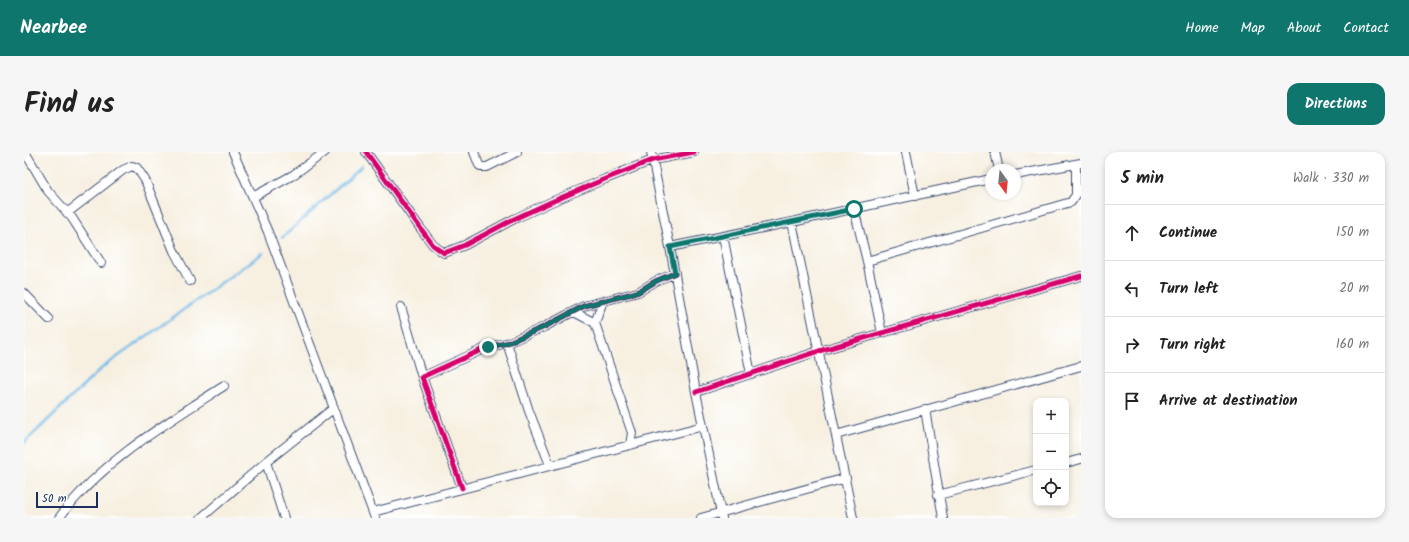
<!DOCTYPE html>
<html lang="en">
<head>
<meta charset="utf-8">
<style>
	body { margin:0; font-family:Kalam,sans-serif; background:#f6f6f6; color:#222 }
	.controls { position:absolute; right:12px; bottom:12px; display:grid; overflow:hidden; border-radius:8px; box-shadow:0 2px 6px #0003 }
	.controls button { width:36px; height:36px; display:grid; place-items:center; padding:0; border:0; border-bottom:1px solid #e0e0e0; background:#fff; color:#222; font:20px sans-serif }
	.compass { position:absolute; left:961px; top:12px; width:36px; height:36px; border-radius:50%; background:#fff; box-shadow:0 2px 6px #0003; rotate:165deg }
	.scale { position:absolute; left:12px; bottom:10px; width:62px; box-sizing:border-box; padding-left:4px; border:2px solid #1b2f5e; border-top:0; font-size:11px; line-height:14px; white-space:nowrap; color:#1b2f5e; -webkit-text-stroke:3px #fff; paint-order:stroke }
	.stop { position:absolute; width:12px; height:12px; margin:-9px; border:3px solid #0f766e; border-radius:50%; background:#fff }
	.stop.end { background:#0f766e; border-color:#fff; box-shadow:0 1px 4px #0008 }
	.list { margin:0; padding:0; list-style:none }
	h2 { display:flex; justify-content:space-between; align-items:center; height:52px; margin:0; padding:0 16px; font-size:17px }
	h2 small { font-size:13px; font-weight:400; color:#767676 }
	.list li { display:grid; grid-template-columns:26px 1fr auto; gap:12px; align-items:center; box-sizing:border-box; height:56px; padding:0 16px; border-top:1px solid #e0e0e0 }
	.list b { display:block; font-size:15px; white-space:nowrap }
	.list em { font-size:13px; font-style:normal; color:#767676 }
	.icon { flex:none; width:22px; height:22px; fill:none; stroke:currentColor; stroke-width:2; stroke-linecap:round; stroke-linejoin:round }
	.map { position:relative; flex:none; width:1057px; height:366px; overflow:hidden; border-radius:12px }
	header { display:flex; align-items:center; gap:24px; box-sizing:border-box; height:56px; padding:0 20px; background:#0f766e; color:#fff }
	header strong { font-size:19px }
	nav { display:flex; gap:22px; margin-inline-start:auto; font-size:14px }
	.intro { display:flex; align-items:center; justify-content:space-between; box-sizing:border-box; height:96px; padding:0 24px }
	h1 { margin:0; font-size:28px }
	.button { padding:10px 18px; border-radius:12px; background:#0f766e; color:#fff; font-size:14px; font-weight:700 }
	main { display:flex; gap:24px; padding:0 24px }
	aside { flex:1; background:#fff; border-radius:12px; box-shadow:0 2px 6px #0003 }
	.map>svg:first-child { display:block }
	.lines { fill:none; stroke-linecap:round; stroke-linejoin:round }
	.stream { stroke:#70bae8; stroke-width:2.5 }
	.minor-casing { stroke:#3c4c72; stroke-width:10 }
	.minor { stroke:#fff; stroke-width:8 }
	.cycleway-casing { stroke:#fff; stroke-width:8 }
	.cycleway { stroke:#d6006c; stroke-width:5 }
	.route { stroke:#0f766e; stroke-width:5 }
</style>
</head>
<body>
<header>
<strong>Nearbee</strong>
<nav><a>Home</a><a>Map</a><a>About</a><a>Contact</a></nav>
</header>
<div class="intro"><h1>Find us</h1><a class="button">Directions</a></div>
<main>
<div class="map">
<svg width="1057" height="366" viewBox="0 0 1057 366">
	<rect width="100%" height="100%" fill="#fff"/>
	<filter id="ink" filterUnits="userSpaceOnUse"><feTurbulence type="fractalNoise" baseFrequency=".025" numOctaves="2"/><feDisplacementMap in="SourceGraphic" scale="8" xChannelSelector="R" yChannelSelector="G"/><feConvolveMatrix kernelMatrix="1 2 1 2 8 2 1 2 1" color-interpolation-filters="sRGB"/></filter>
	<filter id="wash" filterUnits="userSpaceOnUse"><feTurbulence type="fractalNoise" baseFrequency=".012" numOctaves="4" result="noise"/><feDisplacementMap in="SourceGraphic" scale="16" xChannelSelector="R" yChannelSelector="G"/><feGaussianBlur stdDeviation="0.9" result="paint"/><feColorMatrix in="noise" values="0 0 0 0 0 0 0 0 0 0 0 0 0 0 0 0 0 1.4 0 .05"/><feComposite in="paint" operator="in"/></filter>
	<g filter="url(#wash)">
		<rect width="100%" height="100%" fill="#f7f0e1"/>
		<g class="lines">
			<path class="stream" d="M 258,86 L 338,14
				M 0,291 L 78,216 L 239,101"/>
		</g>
	</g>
	<g filter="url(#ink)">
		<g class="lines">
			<g class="minor-casing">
				<path id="minor" d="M 1,0 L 24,39 L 48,66 L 77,111
					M 209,0 L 244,80 L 351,366
					M 342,0 L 397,77 L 409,93 L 420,101 L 441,93 L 490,67 L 527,50 L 581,27 L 629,8 L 670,0
					M 450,0 L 455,13 L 458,15 L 463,15 L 493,0
					M 627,0 L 646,95 L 672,240 L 698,366
					M 882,0 L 891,44
					M 971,0 L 975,18
					M 991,23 L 1057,11
					M 229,45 L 269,23 L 301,0
					M 830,57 L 843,109 L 858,181
					M 43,61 L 99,18 L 108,14 L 113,16 L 121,28 L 150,99 L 166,129
					M 768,70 L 829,366
					M 699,84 L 727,222
					M 646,95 L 768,70 L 967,27
					M 843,109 L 1047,50 L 1052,43 L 1052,12
					M 0,141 L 25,167
					M 579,149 L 571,171 L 608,281 L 606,293
					M 377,155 L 398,225
					M 550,160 L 571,171
					M 483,191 L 505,259 L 526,313
					M 672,240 L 795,199 L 1057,124
					M 901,257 L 919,366
					M 812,283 L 1057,214
					M 242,310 L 260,366
					M 1042,311 L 1057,307
					M 438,336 L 398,225 L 464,195 L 483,191 L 520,175 L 560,154 L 614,140 L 632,129 L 651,121
					M 914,343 L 1012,318
					M 349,360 L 679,274
					M 35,366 C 77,310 142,271 200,234
					M 177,366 L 242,310 L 310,256
					M 677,366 L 822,326"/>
			</g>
			<use href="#minor" class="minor"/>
			<g class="cycleway-casing">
				<path id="cycleway" d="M 342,0 L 397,77 L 409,93 L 420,101 L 441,93 L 490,67 L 527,50 L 581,27 L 629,8 L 670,0
					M 672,240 L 795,199 L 1057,124
					M 438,336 L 398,225 L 464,195 L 483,191 L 520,175 L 560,154 L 614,140 L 632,129 L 651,121"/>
			</g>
			<use href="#cycleway" class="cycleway"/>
		</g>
	</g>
	<g class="lines" filter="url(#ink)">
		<path class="route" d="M 464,195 L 483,191 L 520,175 L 560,154 L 614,140 L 632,129 L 651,121 L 646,95 L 830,57"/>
	</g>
</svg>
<div class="controls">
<button>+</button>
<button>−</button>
<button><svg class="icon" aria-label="locate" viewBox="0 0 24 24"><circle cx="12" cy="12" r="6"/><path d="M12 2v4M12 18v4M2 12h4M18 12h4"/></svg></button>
</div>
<svg class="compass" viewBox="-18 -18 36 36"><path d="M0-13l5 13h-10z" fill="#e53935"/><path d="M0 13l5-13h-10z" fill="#767676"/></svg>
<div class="scale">50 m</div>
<div class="stop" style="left:830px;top:57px"></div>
<div class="stop end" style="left:464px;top:195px"></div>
</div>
<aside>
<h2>5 min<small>Walk · 330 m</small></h2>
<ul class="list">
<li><svg class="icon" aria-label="ahead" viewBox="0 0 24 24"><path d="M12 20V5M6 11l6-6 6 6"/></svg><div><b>Continue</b></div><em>150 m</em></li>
<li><svg class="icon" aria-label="left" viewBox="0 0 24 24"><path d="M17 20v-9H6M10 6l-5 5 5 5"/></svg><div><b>Turn left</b></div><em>20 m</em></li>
<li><svg class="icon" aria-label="right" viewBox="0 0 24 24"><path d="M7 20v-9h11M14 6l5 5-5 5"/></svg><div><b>Turn right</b></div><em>160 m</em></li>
<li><svg class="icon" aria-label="arrive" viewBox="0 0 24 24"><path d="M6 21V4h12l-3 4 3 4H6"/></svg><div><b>Arrive at destination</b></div></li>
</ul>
</aside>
</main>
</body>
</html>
